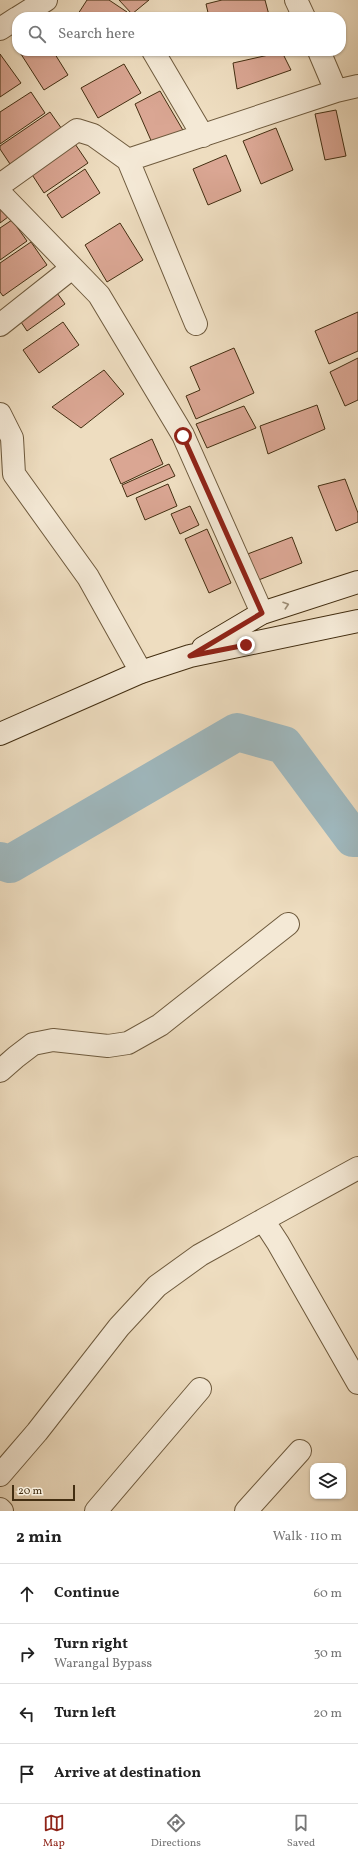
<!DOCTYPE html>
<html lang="en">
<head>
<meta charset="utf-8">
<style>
	body { margin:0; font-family:Vollkorn,serif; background:#f6f6f6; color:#222 }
	.controls { position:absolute; right:12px; bottom:12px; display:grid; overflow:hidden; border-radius:8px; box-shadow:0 1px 3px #0004 }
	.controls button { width:36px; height:36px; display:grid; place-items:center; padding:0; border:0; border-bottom:1px solid #e0e0e0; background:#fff; color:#222; font:20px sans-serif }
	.scale { position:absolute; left:12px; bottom:10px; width:63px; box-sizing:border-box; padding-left:4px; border:2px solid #432e11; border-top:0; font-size:11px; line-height:14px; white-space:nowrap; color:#432e11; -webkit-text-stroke:3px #f4e9d6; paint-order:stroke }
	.stop { position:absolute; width:12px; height:12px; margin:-9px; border:3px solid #8f2418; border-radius:50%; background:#fff }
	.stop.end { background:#8f2418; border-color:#fff; box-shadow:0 1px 4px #0008 }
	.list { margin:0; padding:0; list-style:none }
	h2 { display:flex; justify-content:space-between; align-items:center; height:52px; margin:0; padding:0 16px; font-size:17px }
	h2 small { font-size:13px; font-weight:400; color:#767676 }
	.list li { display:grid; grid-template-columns:26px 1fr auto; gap:12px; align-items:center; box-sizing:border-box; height:60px; padding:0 16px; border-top:1px solid #e0e0e0 }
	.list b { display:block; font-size:15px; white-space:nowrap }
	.list p { margin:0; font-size:13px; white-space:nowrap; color:#767676 }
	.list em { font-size:13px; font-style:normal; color:#767676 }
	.icon { flex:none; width:22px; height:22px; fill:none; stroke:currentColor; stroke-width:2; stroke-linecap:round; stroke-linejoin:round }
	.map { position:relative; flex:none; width:358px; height:1511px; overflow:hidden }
	.search { position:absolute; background:#fff; box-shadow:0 1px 3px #0004; left:12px; right:12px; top:12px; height:44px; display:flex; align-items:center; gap:10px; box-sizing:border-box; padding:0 14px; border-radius:16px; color:#767676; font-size:15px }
	.sheet { height:292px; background:#fff }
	nav { display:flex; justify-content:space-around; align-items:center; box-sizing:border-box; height:56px; border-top:1px solid #e0e0e0; background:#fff; font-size:11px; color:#767676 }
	nav a { display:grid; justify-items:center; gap:2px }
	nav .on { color:#8f2418 }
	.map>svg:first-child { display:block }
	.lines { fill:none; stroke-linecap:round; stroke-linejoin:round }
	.river { stroke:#9fb8be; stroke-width:38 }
	.building { fill:#daa693; stroke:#432e11 }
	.street-casing { stroke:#6e5a3d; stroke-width:24 }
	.secondary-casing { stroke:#432e11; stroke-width:24 }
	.street { stroke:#f4e9d6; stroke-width:22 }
	.secondary { stroke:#f4e9d6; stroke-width:22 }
	.oneway { stroke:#9c8c74 }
	.route { stroke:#8f2418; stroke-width:5 }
</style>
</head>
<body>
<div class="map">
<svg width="358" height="1511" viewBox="0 0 358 1511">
	<rect width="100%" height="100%" fill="#eeddc0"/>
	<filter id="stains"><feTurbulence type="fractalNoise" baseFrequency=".005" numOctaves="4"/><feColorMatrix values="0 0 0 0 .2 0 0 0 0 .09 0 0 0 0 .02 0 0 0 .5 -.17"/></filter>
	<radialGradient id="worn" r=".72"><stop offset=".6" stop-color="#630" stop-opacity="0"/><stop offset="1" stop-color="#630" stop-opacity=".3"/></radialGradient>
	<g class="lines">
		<path class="river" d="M 0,861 L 10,864 L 237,732 L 284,745 L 353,838 L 358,838"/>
	</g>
	<path class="building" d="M 87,0 L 109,0 L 127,12 L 123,17 L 76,17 Z
		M 119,0 L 149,0 L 132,14 Z
		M 222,0 L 265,0 L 269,15 L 261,17 L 209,17 L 206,4 Z
		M 19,51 L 53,51 L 68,75 L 44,90 Z
		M 282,52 L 291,70 L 237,89 L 233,63 Z
		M 0,54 L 21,83 L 0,97 Z
		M 124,64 L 141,93 L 98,118 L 81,88 Z
		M 160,91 L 184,132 L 153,145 L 135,104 Z
		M 31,92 L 45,113 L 0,144 L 0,112 Z
		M 336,110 L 346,156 L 325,160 L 315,114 Z
		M 50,112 L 64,132 L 12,167 L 0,149 L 0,146 Z
		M 276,128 L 293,170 L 261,184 L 243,141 Z
		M 73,141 L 88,163 L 44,193 L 29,170 Z
		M 226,155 L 241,191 L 208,205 L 193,169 Z
		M 85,169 L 100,193 L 62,218 L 47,195 Z
		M 0,206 L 8,217 L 0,223 Z
		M 12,220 L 27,241 L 0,260 L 0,228 Z
		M 120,223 L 143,260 L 107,282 L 85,245 Z
		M 31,242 L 47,265 L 3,296 L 0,292 L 0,263 Z
		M 57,293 L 65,304 L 27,331 L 19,319 Z
		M 358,312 L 358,351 L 329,364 L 315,331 Z
		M 63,322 L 79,345 L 39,373 L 23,350 Z
		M 234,348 L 254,393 L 196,419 L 186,396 L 200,390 L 190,367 Z
		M 358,358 L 358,400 L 345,406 L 330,372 Z
		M 104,370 L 124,394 L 81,428 L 52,407 Z
		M 317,405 L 325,429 L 268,454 L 260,426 Z
		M 244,406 L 256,428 L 207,448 L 196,424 Z
		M 152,439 L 163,464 L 121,484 L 110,459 Z
		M 169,464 L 175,476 L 127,497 L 122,485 Z
		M 345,479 L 358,513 L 358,522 L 336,531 L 318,486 Z
		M 168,484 L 177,506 L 145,520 L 136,498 Z
		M 190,506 L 199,525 L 180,534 L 171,514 Z
		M 207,529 L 231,583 L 209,593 L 185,539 Z
		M 292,537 L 302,563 L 256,581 L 245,555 Z"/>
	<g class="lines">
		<g class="street-casing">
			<path id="street" d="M 296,0 L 304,17
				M 19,17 L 46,0
				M 0,29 L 17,18
				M 153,51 L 203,136
				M 336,91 L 358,86
				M 128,160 L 196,324
				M 0,185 L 77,130 L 93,135 L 128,160 L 336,91 L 319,51
				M 0,193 L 99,295 L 183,435 L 262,613
				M 0,325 L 72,268
				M 0,414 L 12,438 L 14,474 L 88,577 L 141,672
				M 0,1071 L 16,1057 L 33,1044 L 53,1040 L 108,1046 L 128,1043 L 160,1025 L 288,924
				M 263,1220 L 358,1168
				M 0,1475 L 37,1432 L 119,1327 L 157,1286 L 200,1255 L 263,1220 L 278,1243 L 358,1383
				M 0,1509 L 2,1511
				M 96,1511 L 200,1389
				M 246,1511 L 300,1451"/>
		</g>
		<g class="secondary-casing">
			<path id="secondary" d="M 203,648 L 262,613 L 358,582
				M 0,734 L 141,672 L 190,656 L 358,621"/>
		</g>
		<use href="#street" class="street"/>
		<use href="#secondary" class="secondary"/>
	</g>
	<defs><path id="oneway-chevron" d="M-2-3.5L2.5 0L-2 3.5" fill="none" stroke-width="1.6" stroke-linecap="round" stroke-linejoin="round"/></defs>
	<use class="oneway" href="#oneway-chevron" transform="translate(286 605) rotate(-18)"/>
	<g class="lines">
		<path class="route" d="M 183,436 L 262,613 L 190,656 L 246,645"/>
	</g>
	<rect width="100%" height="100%" filter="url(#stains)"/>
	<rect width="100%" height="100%" fill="url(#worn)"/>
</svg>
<div class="controls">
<button><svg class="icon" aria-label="layers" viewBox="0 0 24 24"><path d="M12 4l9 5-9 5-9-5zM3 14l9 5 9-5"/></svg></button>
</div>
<div class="scale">20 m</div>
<div class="stop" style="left:183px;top:436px"></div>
<div class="stop end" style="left:246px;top:645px"></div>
<div class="search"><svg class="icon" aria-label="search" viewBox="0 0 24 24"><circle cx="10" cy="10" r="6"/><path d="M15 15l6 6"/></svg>Search here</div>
</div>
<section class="sheet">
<h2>2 min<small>Walk · 110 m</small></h2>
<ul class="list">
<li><svg class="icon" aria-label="ahead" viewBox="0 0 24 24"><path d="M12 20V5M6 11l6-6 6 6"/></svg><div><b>Continue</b></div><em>60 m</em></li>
<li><svg class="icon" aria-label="right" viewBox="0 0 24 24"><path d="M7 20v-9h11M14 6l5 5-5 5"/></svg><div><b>Turn right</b><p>Warangal Bypass</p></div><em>30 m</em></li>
<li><svg class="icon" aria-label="left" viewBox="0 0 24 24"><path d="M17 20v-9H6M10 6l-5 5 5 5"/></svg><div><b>Turn left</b></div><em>20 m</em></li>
<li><svg class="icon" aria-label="arrive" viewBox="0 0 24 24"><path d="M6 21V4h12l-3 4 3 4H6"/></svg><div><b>Arrive at destination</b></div></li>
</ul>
</section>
<nav>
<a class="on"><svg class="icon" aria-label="map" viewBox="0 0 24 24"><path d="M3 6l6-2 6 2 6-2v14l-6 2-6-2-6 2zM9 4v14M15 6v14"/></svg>Map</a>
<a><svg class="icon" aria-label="directions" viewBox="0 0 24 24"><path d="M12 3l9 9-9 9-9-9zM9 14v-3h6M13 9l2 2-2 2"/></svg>Directions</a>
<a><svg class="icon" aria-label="saved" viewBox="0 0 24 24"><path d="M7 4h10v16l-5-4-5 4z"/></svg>Saved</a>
</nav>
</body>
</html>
